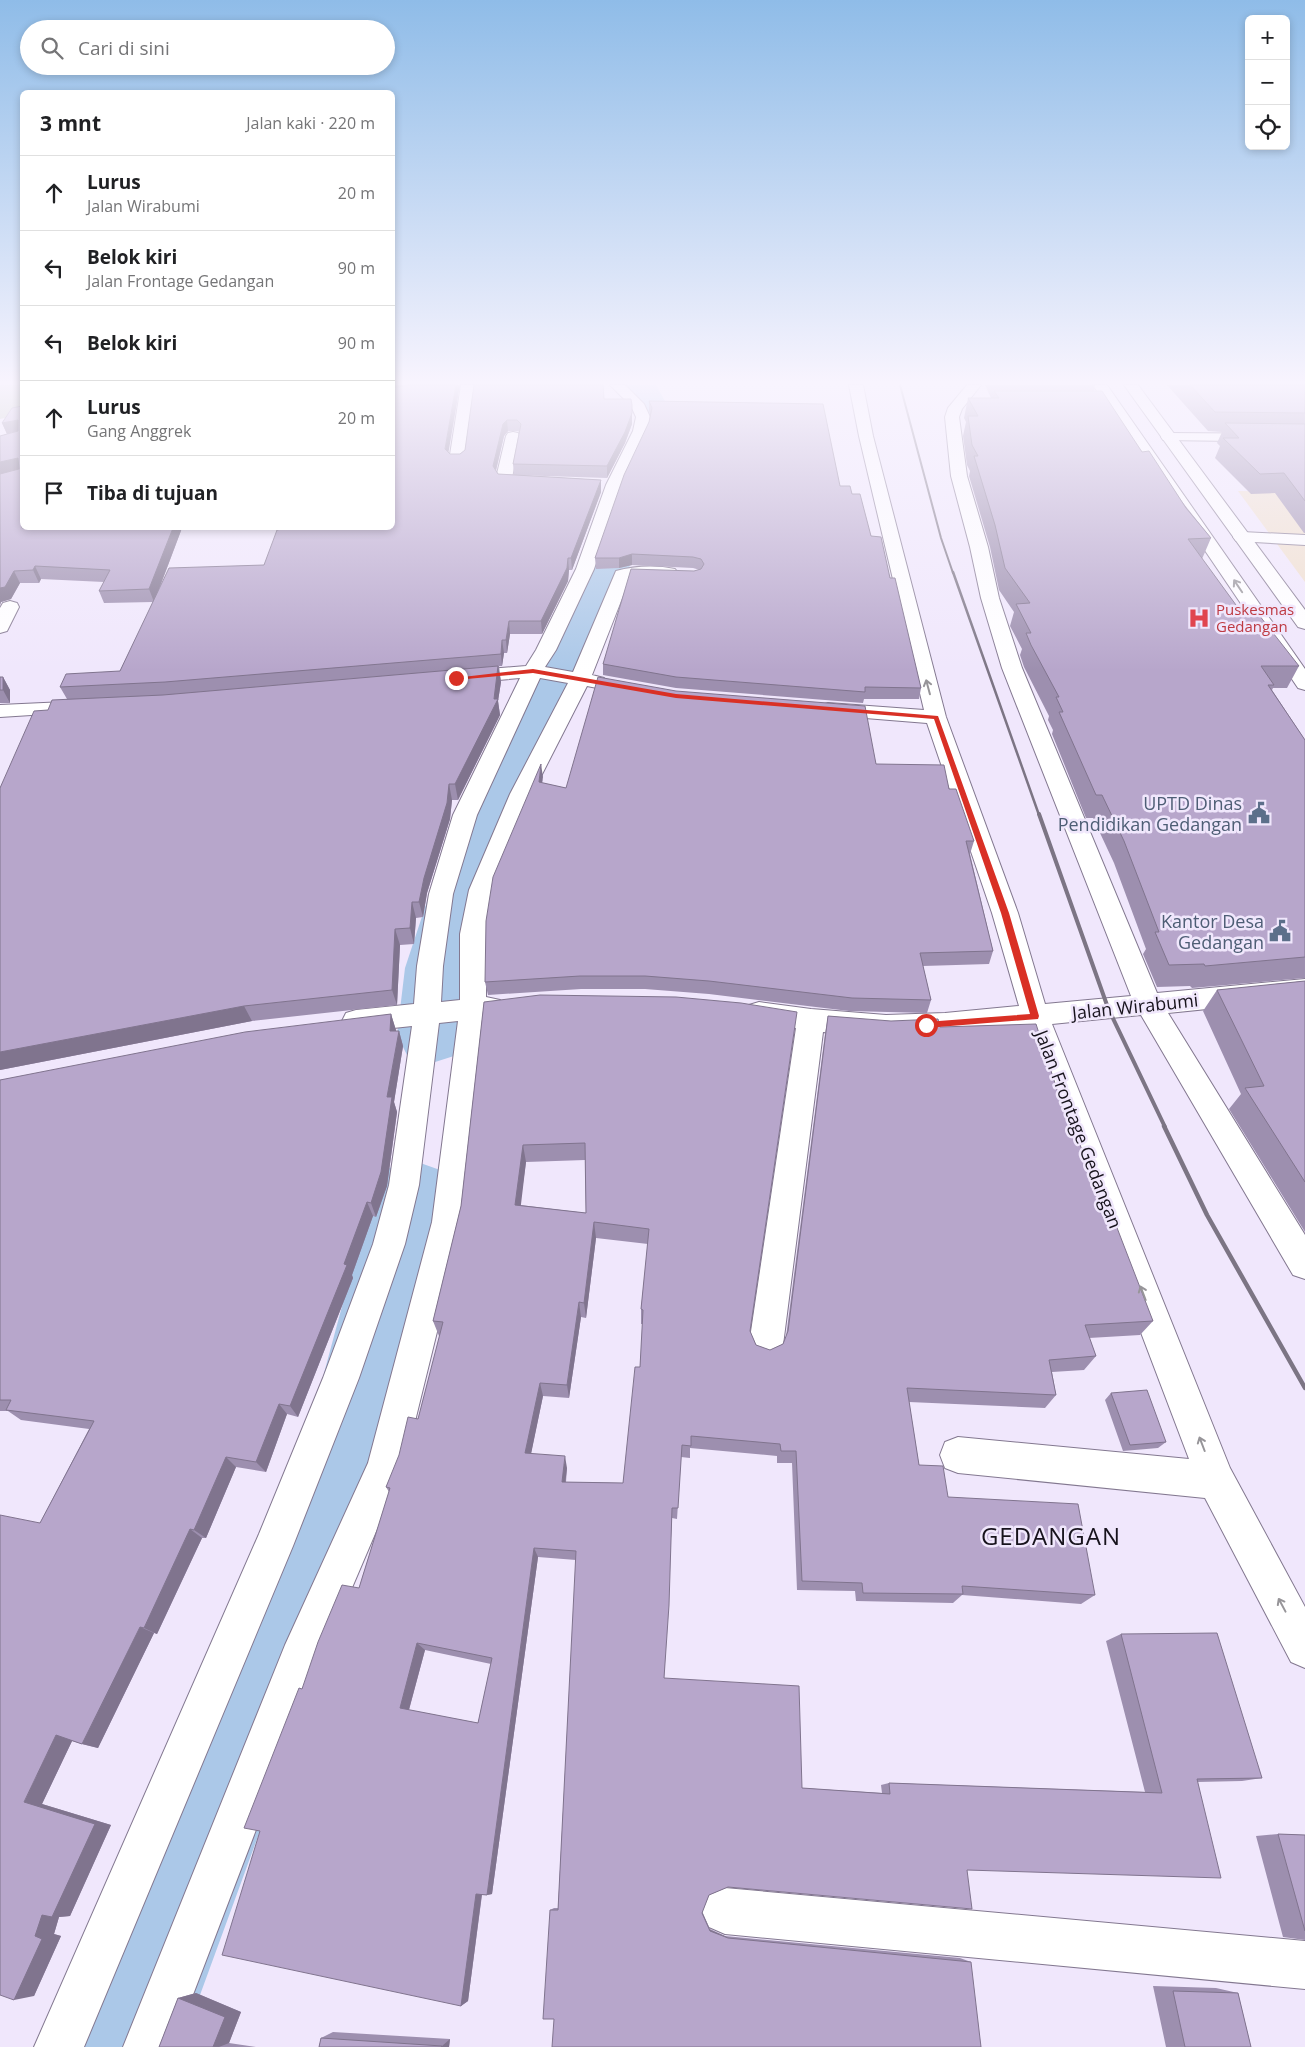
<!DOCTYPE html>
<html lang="id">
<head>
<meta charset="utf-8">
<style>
	body { margin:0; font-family:"Open Sans",sans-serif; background:#f2f2f2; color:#202124 }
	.controls { position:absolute; right:15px; top:15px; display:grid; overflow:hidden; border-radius:8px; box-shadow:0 2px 8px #0003 }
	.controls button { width:45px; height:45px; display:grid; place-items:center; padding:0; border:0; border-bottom:1px solid #e0e0e0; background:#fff; color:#202124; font:25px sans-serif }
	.stop { position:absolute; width:15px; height:15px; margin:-11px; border:4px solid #d93025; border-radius:50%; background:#fff }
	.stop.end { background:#d93025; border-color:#fff; box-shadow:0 1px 5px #0008 }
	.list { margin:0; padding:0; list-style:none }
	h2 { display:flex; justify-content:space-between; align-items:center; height:65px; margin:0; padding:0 20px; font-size:21px }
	h2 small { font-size:16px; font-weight:400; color:#757577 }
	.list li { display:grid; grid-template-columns:32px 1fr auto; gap:15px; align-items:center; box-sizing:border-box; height:75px; padding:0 20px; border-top:1px solid #e0e0e0 }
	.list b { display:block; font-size:19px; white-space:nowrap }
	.list p { margin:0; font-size:16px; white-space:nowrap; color:#757577 }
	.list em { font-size:16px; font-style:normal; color:#757577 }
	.icon { flex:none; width:28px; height:28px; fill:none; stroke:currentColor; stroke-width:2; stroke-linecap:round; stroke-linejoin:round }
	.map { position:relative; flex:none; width:1305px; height:2047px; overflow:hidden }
	.search { position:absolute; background:#fff; box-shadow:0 2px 8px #0003; left:20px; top:20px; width:375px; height:55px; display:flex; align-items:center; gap:12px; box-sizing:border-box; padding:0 18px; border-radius:28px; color:#757577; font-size:19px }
	.panel { position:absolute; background:#fff; box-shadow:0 2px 8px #0003; left:20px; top:90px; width:375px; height:440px; border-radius:8px }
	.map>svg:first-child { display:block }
	.industrial { fill:#f0dfcd }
	.green { fill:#b9c4a9 }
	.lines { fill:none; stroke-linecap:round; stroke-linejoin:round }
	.river { fill:#abc8e8; fill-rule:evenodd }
	.minor-casing { stroke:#837890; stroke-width:2 }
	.highway-casing { stroke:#837890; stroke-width:2 }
	.minor { fill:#fff; fill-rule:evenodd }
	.highway { fill:#fff; fill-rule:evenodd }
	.rail-far3 { stroke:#7c7584; stroke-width:2 }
	.rail-far2 { stroke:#7c7584; stroke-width:2.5 }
	.rail-far1 { stroke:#7c7584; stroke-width:4 }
	.rail { stroke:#7c7584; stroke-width:4.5 }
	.wall { fill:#9d8faf; fill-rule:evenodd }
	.shaded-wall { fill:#80748e }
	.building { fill:#b7a6cb; stroke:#80748e; fill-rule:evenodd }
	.oneway { stroke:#979599 }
	.route { fill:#d93025 }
	.labels { text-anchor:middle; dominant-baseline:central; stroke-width:5; stroke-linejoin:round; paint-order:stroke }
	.far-health-label { font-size:15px; fill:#be3a42; stroke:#f0e7fc; text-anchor:start }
	.service-label { font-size:18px; fill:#4e5e75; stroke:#f0e7fc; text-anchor:end }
	.street-label { font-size:18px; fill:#17131c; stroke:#f0e7fc }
	.near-quarter-label { font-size:24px; letter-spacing:1px; fill:#17131c; stroke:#f0e7fc }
</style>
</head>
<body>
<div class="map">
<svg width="1305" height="2047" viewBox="0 0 1305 2047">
	<rect width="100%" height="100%" fill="#f0e7fc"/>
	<path class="industrial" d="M 1238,491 L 1305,492 L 1305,582 Z"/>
	<path class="green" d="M 0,385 L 22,385 L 22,414 L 0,419 Z"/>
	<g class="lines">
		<path class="river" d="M 618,385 L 656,385 L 678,425 L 653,483 L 632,561 L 505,847 L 471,968 L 467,1035 L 457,1055 L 432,1063 L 407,1055 L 397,1035 L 405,968 L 445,847 L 588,561 L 613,483 L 640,425 L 625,394 Z
			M 412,1160 L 440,1170 L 452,1195 L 393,1467 L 181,2047 L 55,2047 L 299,1466 L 372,1195 L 384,1170 Z"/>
		<g class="minor-casing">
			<path id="minor" d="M 461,385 L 475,385 L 465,461 L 462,464 L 452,464 L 449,461 Z
				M 610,385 L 625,385 L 644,404 L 650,417 L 647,431 L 622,485 L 594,569 L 556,650 L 545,667 L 573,672 L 616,571 C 634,566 656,565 675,569 L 678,573 L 675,577 L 669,578 L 630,578 L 592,675 L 604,678 L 607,682 L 604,686 L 597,688 L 587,686 L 532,794 L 493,890 L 486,934 L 486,997 L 500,1000 L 504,1007 L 500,1014 L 486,1018 L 464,1222 L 404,1466 L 319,1665 L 173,2047 L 123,2047 L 285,1645 L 368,1463 L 432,1222 L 458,1021 L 439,1023 L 419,1185 L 405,1244 L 359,1378 L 293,1546 L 84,2047 L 34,2047 L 259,1534 L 323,1378 L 373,1244 L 389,1185 L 412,1026 L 356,1032 L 346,1029 L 342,1021 L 346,1013 L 356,1010 L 414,1004 L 417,966 L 429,894 L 453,815 L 520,678 L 464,683 L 457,681 L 454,677 L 457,673 L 464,671 L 526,666 L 536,650 L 576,569 L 606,485 L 633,431 L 636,417 L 631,406 ZM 540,678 L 568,683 L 510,794 L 469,890 L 460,934 L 460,1000 L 441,1002 L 443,966 L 453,894 L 477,815 Z
				M 849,385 L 863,385 L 873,436 L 946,717 L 1018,913 L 1045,1004 L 1131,996 L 1002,668 L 981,598 L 970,547 L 951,476 L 945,417 L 948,408 L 967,385 L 981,385 L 962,409 L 959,417 L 967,476 L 988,547 L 999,598 L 1022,668 L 1157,993 L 1305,979 L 1305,999 L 1168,1013 L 1305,1235 L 1305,1279 L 1293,1275 L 1141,1015 L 1052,1024 L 1230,1468 L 1305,1607 L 1305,1668 L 1291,1662 L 1205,1498 L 958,1473 L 945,1468 L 940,1455 L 945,1442 L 958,1437 L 1189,1459 L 1025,1027 L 945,1035 L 886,1037 L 823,1032 L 783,1345 L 778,1357 L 766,1362 L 754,1357 L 749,1345 L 796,1028 L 749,1019 L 745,1012 L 749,1005 L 759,1002 L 811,1009 L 886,1015 L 945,1013 L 1019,1006 L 992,913 L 927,723 L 828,715 L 821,713 L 818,709 L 821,705 L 828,703 L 924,710 L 859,436 Z
				M 513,432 L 518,433 L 520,436 L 512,478 L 541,481 L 543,484 L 541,487 C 529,490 513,488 501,485 L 496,478 L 506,436 L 508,433 Z
				M 1168,433 L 1305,434 L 1305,442 L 1163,440 L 1161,437 L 1163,434 Z
				M 1242,532 L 1305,535 L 1305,545 L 1236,541 L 1233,537 L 1236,533 Z
				M 10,601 L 17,603 L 19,607 L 7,631 L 0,633 L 0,608 L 3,603 Z
				M 87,701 L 94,703 L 97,707 L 94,711 L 0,717 L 0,705 Z
				M 725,1888 L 1305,1941 L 1305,1989 L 725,1934 L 709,1927 L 702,1911 L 709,1895 Z"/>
		</g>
		<g class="highway-casing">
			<path id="highway" d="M 1093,385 L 1107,385 L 1305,669 L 1305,690 L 1298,688 Z
				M 1124,385 L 1138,385 L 1305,610 L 1305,629 L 1298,627 Z"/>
		</g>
		<use href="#minor" class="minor"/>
		<use href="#highway" class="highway"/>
		<path class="rail-far3" d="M 900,385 L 941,538 L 953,573"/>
		<path class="rail-far2" d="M 953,572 L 1039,815"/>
		<path class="rail-far1" d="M 1039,814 L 1108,1008 L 1165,1127"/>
		<path class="rail" d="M 1164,1126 L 1207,1215 L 1305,1388"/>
	</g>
	<path class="wall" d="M 474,385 L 604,399 L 632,416 L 632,424 L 625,443 L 607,478 L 514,475 L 513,464 L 519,432 L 518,431 L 508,431 L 504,436 L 496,471 L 498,474 L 601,480 L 601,492 L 572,570 L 569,570 L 568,581 L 542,634 L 510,634 L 507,653 L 504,653 L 502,666 L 499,666 L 501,682 L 498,701 L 500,715 L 458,800 L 452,800 L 450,819 L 427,893 L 423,917 L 416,918 L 414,944 L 400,945 L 397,1005 L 252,1021 L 0,1070 L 0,788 L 48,710 L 67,699 L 60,687 L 120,671 L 153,602 L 104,603 L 99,591 L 104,582 L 41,579 L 39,583 L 20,583 L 11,599 L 1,602 L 0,605 L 0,436 L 7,434 L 2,423 L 12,408 L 22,528 L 182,528 L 158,592 L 264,565 L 282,529 L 449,452 L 450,454 L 460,454 L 465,450 Z
		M 985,385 L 1095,385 L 1094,391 L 1211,538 L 1202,559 L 1244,616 L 1299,666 L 1287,688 L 1273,688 L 1272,690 L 1305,740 L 1305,978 L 1192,988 L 1190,986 L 1157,987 L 1143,954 L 1146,949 L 1114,863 L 1093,818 L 1086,818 L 1052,734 L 1053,730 L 1048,720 L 1049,716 L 1024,667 L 1020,655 L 1022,649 L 1010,626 L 1014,612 L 999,590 L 990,547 L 969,476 L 970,471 L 967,465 L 963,436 L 966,422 L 964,418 L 968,398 L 991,398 Z
		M 1167,385 L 1305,385 L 1305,533 L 1304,533 L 1275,493 L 1251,494 L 1215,458 L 1220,446 L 1217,443 L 1222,432 L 1208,431 Z
		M 649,401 L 840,486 L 852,494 L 890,578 L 921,688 L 919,699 L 864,699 L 863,703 L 676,688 L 603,675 L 603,664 L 694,571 L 700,570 L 693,568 L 632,565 L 619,568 L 596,569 L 595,558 L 649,422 L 650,414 L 649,411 Z
		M 0,677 L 3,677 L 10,690 L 10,703 L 0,703 Z
		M 876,764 L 949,789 L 974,841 L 970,854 L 993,951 L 989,964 L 923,966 L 931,1000 L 927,1013 L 849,1011 L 709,994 L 645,989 L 581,989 L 488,995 L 485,982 L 543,777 L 542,783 L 566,788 Z
		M 1305,981 L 1305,1232 L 1229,1109 L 1241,1094 L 1203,1011 L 1217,990 Z
		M 484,1002 L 750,1331 L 756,1345 L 770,1350 L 783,1344 L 786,1337 L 825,1034 L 828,1016 L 940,1027 L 1068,1124 L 1109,1220 L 1153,1321 L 1140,1335 L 1089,1338 L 1096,1356 L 1084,1370 L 1052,1372 L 1056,1395 L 1045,1408 L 909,1402 L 919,1465 L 948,1497 L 1095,1595 L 1081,1604 L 962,1595 L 953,1603 L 856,1601 L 855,1591 L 797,1590 L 792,1463 L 777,1463 L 777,1456 L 690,1448 L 690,1458 L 681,1457 L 677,1519 L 672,1518 L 664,1678 L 802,1788 L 882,1793 L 881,1785 L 889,1783 L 1145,1792 L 1106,1641 L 1121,1634 L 1262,1778 L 1242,1781 L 1197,1782 L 967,1870 L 728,1887 L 709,1895 L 702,1913 L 710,1929 L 725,1936 L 960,1958 L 971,1962 L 554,2019 L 550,1910 L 554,1908 L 558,1908 L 576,1560 L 538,1557 L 492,1894 L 487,1895 L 482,1895 L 468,2001 L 461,2006 L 260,1831 L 302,1689 L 359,1588 L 389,1492 L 386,1487 L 418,1419 L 440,1336 L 439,1336 L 433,1321 L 461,1206 ZM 585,1160 L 586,1213 L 520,1205 L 526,1162 ZM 596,1238 L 648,1244 L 641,1309 L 641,1324 L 643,1324 L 640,1367 L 623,1483 L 566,1482 L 567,1468 L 531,1453 L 543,1396 L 569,1398 L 581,1317 L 586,1318 ZM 425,1650 L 491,1664 L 478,1723 L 409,1710 Z
		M 391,1014 L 396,1031 L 399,1031 L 403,1046 L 394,1102 L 397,1112 L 387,1186 L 376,1217 L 373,1216 L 352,1275 L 353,1278 L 298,1417 L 287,1414 L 266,1472 L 236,1467 L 206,1538 L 202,1538 L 157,1634 L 154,1633 L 98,1748 L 82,1744 L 72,1741 L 42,1804 L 111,1825 L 70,1916 L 59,1917 L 54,1934 L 61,1936 L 34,1996 L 40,1523 L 89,1429 L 21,1420 L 8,1411 L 0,1411 L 0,1080 Z
		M 1111,1393 L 1166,1442 L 1158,1448 L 1123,1451 L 1105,1400 Z
		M 1278,1834 L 1305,1835 L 1305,1940 L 1283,1937 L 1256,1836 Z
		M 1153,1986 L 1216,1988 L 1238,1993 L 1251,2047 L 1166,2047 Z
		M 196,1993 L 241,2012 L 229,2043 L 256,2047 L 159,2047 L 178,1998 Z
		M 333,2032 L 450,2039 L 449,2047 L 319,2047 L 321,2038 Z"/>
	<path class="shaded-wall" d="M 392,385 L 409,385 L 392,388 Z
		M 456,385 L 460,385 L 447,461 L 445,449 Z
		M 632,405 L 632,424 L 625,443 L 607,478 L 607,466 Z
		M 18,420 L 22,430 L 7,434 L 2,423 Z
		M 507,420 L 508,431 L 504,436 L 494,478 L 493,466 L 503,424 Z
		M 18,458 L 22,468 L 0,475 L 0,462 Z
		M 601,480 L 601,492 L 572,570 L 571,558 Z
		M 173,528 L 182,528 L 154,602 L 149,589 Z
		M 632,554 L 632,565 L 619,568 L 619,558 Z
		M 568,558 L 569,570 L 568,581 L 542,634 L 541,621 Z
		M 35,566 L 41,579 L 39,583 L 33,570 Z
		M 14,571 L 20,583 L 11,599 L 1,602 L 0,605 L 0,588 Z
		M 509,621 L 510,634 L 507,653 L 506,640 Z
		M 502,640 L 504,653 L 502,666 L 501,654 Z
		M 498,666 L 501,682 L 498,701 L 500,715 L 458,800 L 455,784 L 494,699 Z
		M 3,677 L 10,690 L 10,703 L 3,690 Z
		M 541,764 L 543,777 L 540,795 L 539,782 Z
		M 449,784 L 452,800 L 450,819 L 427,893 L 423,917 L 419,902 L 424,878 Z
		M 412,902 L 416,918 L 414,944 L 410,928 Z
		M 395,929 L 400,945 L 397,1005 L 392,990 Z
		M 244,1006 L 252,1021 L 0,1070 L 0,1052 Z
		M 391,1014 L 396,1030 L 395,1046 L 390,1031 Z
		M 399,1031 L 403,1046 L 394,1102 L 397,1112 L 387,1186 L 376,1217 L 371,1203 L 387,1097 Z
		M 523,1145 L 526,1162 L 519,1221 L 515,1205 Z
		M 367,1202 L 373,1216 L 352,1275 L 353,1278 L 298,1417 L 290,1406 Z
		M 594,1222 L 596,1238 L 586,1318 L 584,1303 Z
		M 579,1302 L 581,1317 L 569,1398 L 567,1385 Z
		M 540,1383 L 543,1396 L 529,1464 L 525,1453 Z
		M 279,1404 L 287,1414 L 266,1472 L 256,1462 Z
		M 565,1456 L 567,1468 L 564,1493 L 562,1482 Z
		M 226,1457 L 236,1467 L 206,1538 L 194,1530 Z
		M 190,1529 L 202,1538 L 157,1634 L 144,1628 Z
		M 534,1548 L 538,1557 L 492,1894 L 487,1895 Z
		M 140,1627 L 154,1633 L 98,1748 L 82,1744 Z
		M 417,1643 L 425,1650 L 408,1713 L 400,1708 Z
		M 56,1735 L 73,1739 L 42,1804 L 111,1825 L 70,1916 L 59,1917 L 54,1934 L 61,1936 L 34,1996 L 14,2000 L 35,1936 L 24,1802 Z
		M 482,1893 L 468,2001 L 461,2006 L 476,1894 Z
		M 708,1929 L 725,1936 L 728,1938 L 710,1931 Z
		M 196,1993 L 241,2012 L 229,2043 L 219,2047 L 213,2047 L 178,1998 Z
		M 450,2039 L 449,2047 L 441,2047 L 442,2046 Z"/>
	<path class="building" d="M 409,385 L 456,385 L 445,449 L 450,454 L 460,454 L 465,450 L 474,385 L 603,385 L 604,399 L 631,399 L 632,405 L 632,413 L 625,432 L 607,466 L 513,464 L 521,424 L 517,420 L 507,420 L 503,424 L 493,466 L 498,474 L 601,480 L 571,558 L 568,558 L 567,568 L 541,621 L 509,621 L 506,640 L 502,640 L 501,654 L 165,682 L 60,687 L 66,674 L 120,671 L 169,568 L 264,565 L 277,530 L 282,529 L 283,528 L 392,528 L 392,388 Z
		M 1190,385 L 1305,385 L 1305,413 L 1215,412 Z
		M 994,391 L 1102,391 L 1142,452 L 1149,451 L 1186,508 L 1211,538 L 1188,539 L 1244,616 L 1259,615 L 1299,666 L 1261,666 L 1274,685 L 1268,685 L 1305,740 L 1305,957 L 1205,966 L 1204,964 L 1169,965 L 1155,932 L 1159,932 L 1124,841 L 1102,795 L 1096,795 L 1059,712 L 1063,712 L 1056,697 L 1059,697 L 1031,645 L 1026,633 L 1031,633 L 1016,604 L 1030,603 L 1005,568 L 995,525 L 974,456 L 978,456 L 972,445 L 968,416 L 978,416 L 968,398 L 999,398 Z
		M 649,401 L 823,404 L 840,486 L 850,486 L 852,494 L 860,494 L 871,536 L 881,537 L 890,578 L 895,578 L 921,688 L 865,687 L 865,692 L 676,677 L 603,664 L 631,569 L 694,571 L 701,569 L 704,564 L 701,559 L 693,557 L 632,554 L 619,558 L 595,558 L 624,475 L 649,422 L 652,408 Z
		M 22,406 L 22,528 L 173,528 L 149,589 L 99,591 L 110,570 L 35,566 L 33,570 L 14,571 L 5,587 L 0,588 L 0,474 L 19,469 L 18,458 L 0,462 L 0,436 L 18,431 L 18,420 L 2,423 L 12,408 Z
		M 1225,423 L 1305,424 L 1305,501 L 1284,473 L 1260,474 L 1223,438 L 1239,438 Z
		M 498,666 L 494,699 L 498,699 L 455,784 L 449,784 L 447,803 L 424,878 L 419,902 L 412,902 L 410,928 L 395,929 L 392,990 L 244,1006 L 0,1052 L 0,788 L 34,711 L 48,710 L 52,700 L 163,695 Z
		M 0,677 L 3,677 L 3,690 L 0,690 Z
		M 598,677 L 676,691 L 865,706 L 876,764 L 944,765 L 949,789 L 956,789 L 974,841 L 966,841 L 993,951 L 920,953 L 931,1000 L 852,998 L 709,981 L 645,976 L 580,976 L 485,982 L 486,921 L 493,877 L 541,764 L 539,782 L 566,788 Z
		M 1305,981 L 1305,1182 L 1245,1088 L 1264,1086 L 1217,990 Z
		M 540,995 L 676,997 L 741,1003 L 797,1012 L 750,1331 L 756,1345 L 770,1350 L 783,1344 L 788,1331 L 828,1016 L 891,1021 L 938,1019 L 940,1027 L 1036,1024 L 1068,1124 L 1072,1124 L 1109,1220 L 1114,1220 L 1153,1321 L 1085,1325 L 1096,1356 L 1049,1360 L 1056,1395 L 907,1388 L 919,1465 L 943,1466 L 948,1497 L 1078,1504 L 1095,1595 L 962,1586 L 963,1594 L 863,1593 L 862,1583 L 802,1581 L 796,1451 L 781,1451 L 780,1444 L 691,1436 L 691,1446 L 682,1445 L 678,1508 L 672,1508 L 669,1605 L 664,1678 L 799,1686 L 802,1788 L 890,1794 L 889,1783 L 1162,1793 L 1121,1634 L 1217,1633 L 1262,1778 L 1197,1779 L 1221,1878 L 967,1870 L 972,1909 L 728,1887 L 709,1895 L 702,1913 L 710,1931 L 728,1938 L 971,1962 L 981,2047 L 552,2047 L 554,2019 L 543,2019 L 550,1910 L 558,1910 L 576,1551 L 534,1548 L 487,1895 L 476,1894 L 461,2006 L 222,1955 L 260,1831 L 244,1828 L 299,1688 L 302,1689 L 318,1642 L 342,1585 L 359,1588 L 390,1488 L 386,1487 L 399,1455 L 408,1417 L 418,1419 L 443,1322 L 433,1321 L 461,1206 L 484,1002 ZM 585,1143 L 586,1213 L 515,1205 L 523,1145 ZM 594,1222 L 649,1229 L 641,1309 L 643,1310 L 640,1367 L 635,1367 L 623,1483 L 562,1482 L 565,1456 L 525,1453 L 540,1383 L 567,1385 L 579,1302 L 584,1303 ZM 417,1643 L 492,1658 L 478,1723 L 400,1708 Z
		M 391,1014 L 390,1031 L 399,1031 L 387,1097 L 392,1097 L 381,1172 L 371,1203 L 367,1202 L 344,1264 L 347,1265 L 290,1406 L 279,1404 L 256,1462 L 226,1457 L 194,1530 L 190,1529 L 144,1628 L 140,1627 L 82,1744 L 56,1735 L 24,1802 L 95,1824 L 52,1917 L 42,1915 L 35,1936 L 42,1939 L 14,2000 L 0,1995 L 0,1515 L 40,1523 L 94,1421 L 6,1410 L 11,1400 L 0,1400 L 0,1080 L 245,1032 Z
		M 1147,1390 L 1166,1442 L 1130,1445 L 1111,1393 Z
		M 1278,1834 L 1305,1835 L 1305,1931 Z
		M 1173,1991 L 1238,1993 L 1251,2047 L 1185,2047 Z
		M 178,1998 L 225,2017 L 213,2047 L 159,2047 Z
		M 321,2038 L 442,2046 L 441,2047 L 319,2047 Z"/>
	<defs><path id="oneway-shaft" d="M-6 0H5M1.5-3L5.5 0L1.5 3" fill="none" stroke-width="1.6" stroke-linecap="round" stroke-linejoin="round" transform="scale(1.25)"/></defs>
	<g class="oneway">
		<use href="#oneway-shaft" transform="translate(1238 586) rotate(-124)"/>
		<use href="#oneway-shaft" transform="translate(928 687) rotate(-105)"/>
		<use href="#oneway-shaft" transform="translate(1143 1293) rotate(-111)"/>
		<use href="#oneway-shaft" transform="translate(1202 1444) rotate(-111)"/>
		<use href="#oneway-shaft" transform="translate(1282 1605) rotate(-118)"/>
	</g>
	<linearGradient id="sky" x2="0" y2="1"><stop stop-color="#8fbce8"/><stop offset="0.57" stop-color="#f8f4fe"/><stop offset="1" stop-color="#f8f4fe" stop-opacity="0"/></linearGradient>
	<rect width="1305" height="671" fill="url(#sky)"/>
	<path class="route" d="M 533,669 L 676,694 L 938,716 L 1009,913 L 1039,1016 L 1038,1019 L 926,1028 L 921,1025 L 926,1022 L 1030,1014 L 1001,913 L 934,719 L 676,698 L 533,673 L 456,680 L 454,678 Z"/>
	<defs>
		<g id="hospital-bare" transform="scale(1.725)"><path d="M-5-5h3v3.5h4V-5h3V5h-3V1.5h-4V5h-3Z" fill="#e0444e" stroke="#f0e7fc" stroke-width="2.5" paint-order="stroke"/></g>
		<g id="civic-bare" transform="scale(1.725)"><path d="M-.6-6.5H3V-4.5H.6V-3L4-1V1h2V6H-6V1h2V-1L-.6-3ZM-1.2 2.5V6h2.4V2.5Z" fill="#5c6f8a" stroke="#f0e7fc" stroke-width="2.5" paint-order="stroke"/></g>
	</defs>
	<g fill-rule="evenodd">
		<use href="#hospital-bare" x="1199" y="618"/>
		<use href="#civic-bare" x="1259" y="813"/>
		<use href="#civic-bare" x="1280" y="931"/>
	</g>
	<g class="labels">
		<g class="far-health-label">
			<text x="1216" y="609">Puskesmas<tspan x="1216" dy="17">Gedangan</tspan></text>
		</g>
		<g class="service-label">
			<text x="1242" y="803">UPTD Dinas<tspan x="1242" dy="21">Pendidikan Gedangan</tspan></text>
			<text x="1264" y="921">Kantor Desa<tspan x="1264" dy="21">Gedangan</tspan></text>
		</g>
		<g class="street-label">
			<text transform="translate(1135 1006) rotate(-6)">Jalan Wirabumi</text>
			<text transform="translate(1079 1129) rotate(69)">Jalan Frontage Gedangan</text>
		</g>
		<g class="near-quarter-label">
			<text x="1051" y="1535">GEDANGAN</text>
		</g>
	</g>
</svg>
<div class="controls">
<button>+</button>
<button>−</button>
<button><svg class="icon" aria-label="locate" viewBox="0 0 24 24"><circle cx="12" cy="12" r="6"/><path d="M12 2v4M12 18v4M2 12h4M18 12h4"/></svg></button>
</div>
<div class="stop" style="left:926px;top:1025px"></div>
<div class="stop end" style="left:456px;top:678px"></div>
<div class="search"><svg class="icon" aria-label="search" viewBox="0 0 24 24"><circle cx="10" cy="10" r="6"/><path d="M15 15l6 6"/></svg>Cari di sini</div>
<section class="panel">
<h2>3 mnt<small>Jalan kaki · 220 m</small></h2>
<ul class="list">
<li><svg class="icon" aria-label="ahead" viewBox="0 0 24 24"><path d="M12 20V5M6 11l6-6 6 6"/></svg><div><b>Lurus</b><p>Jalan Wirabumi</p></div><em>20 m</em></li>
<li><svg class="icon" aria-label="left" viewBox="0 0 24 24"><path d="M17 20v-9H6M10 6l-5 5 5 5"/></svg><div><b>Belok kiri</b><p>Jalan Frontage Gedangan</p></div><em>90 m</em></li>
<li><svg class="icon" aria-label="left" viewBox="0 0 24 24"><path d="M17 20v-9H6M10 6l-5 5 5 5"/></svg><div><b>Belok kiri</b></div><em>90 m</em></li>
<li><svg class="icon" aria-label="ahead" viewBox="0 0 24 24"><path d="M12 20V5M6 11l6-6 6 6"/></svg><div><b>Lurus</b><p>Gang Anggrek</p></div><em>20 m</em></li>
<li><svg class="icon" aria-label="arrive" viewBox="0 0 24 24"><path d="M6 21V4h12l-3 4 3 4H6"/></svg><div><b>Tiba di tujuan</b></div></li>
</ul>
</section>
</div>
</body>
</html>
